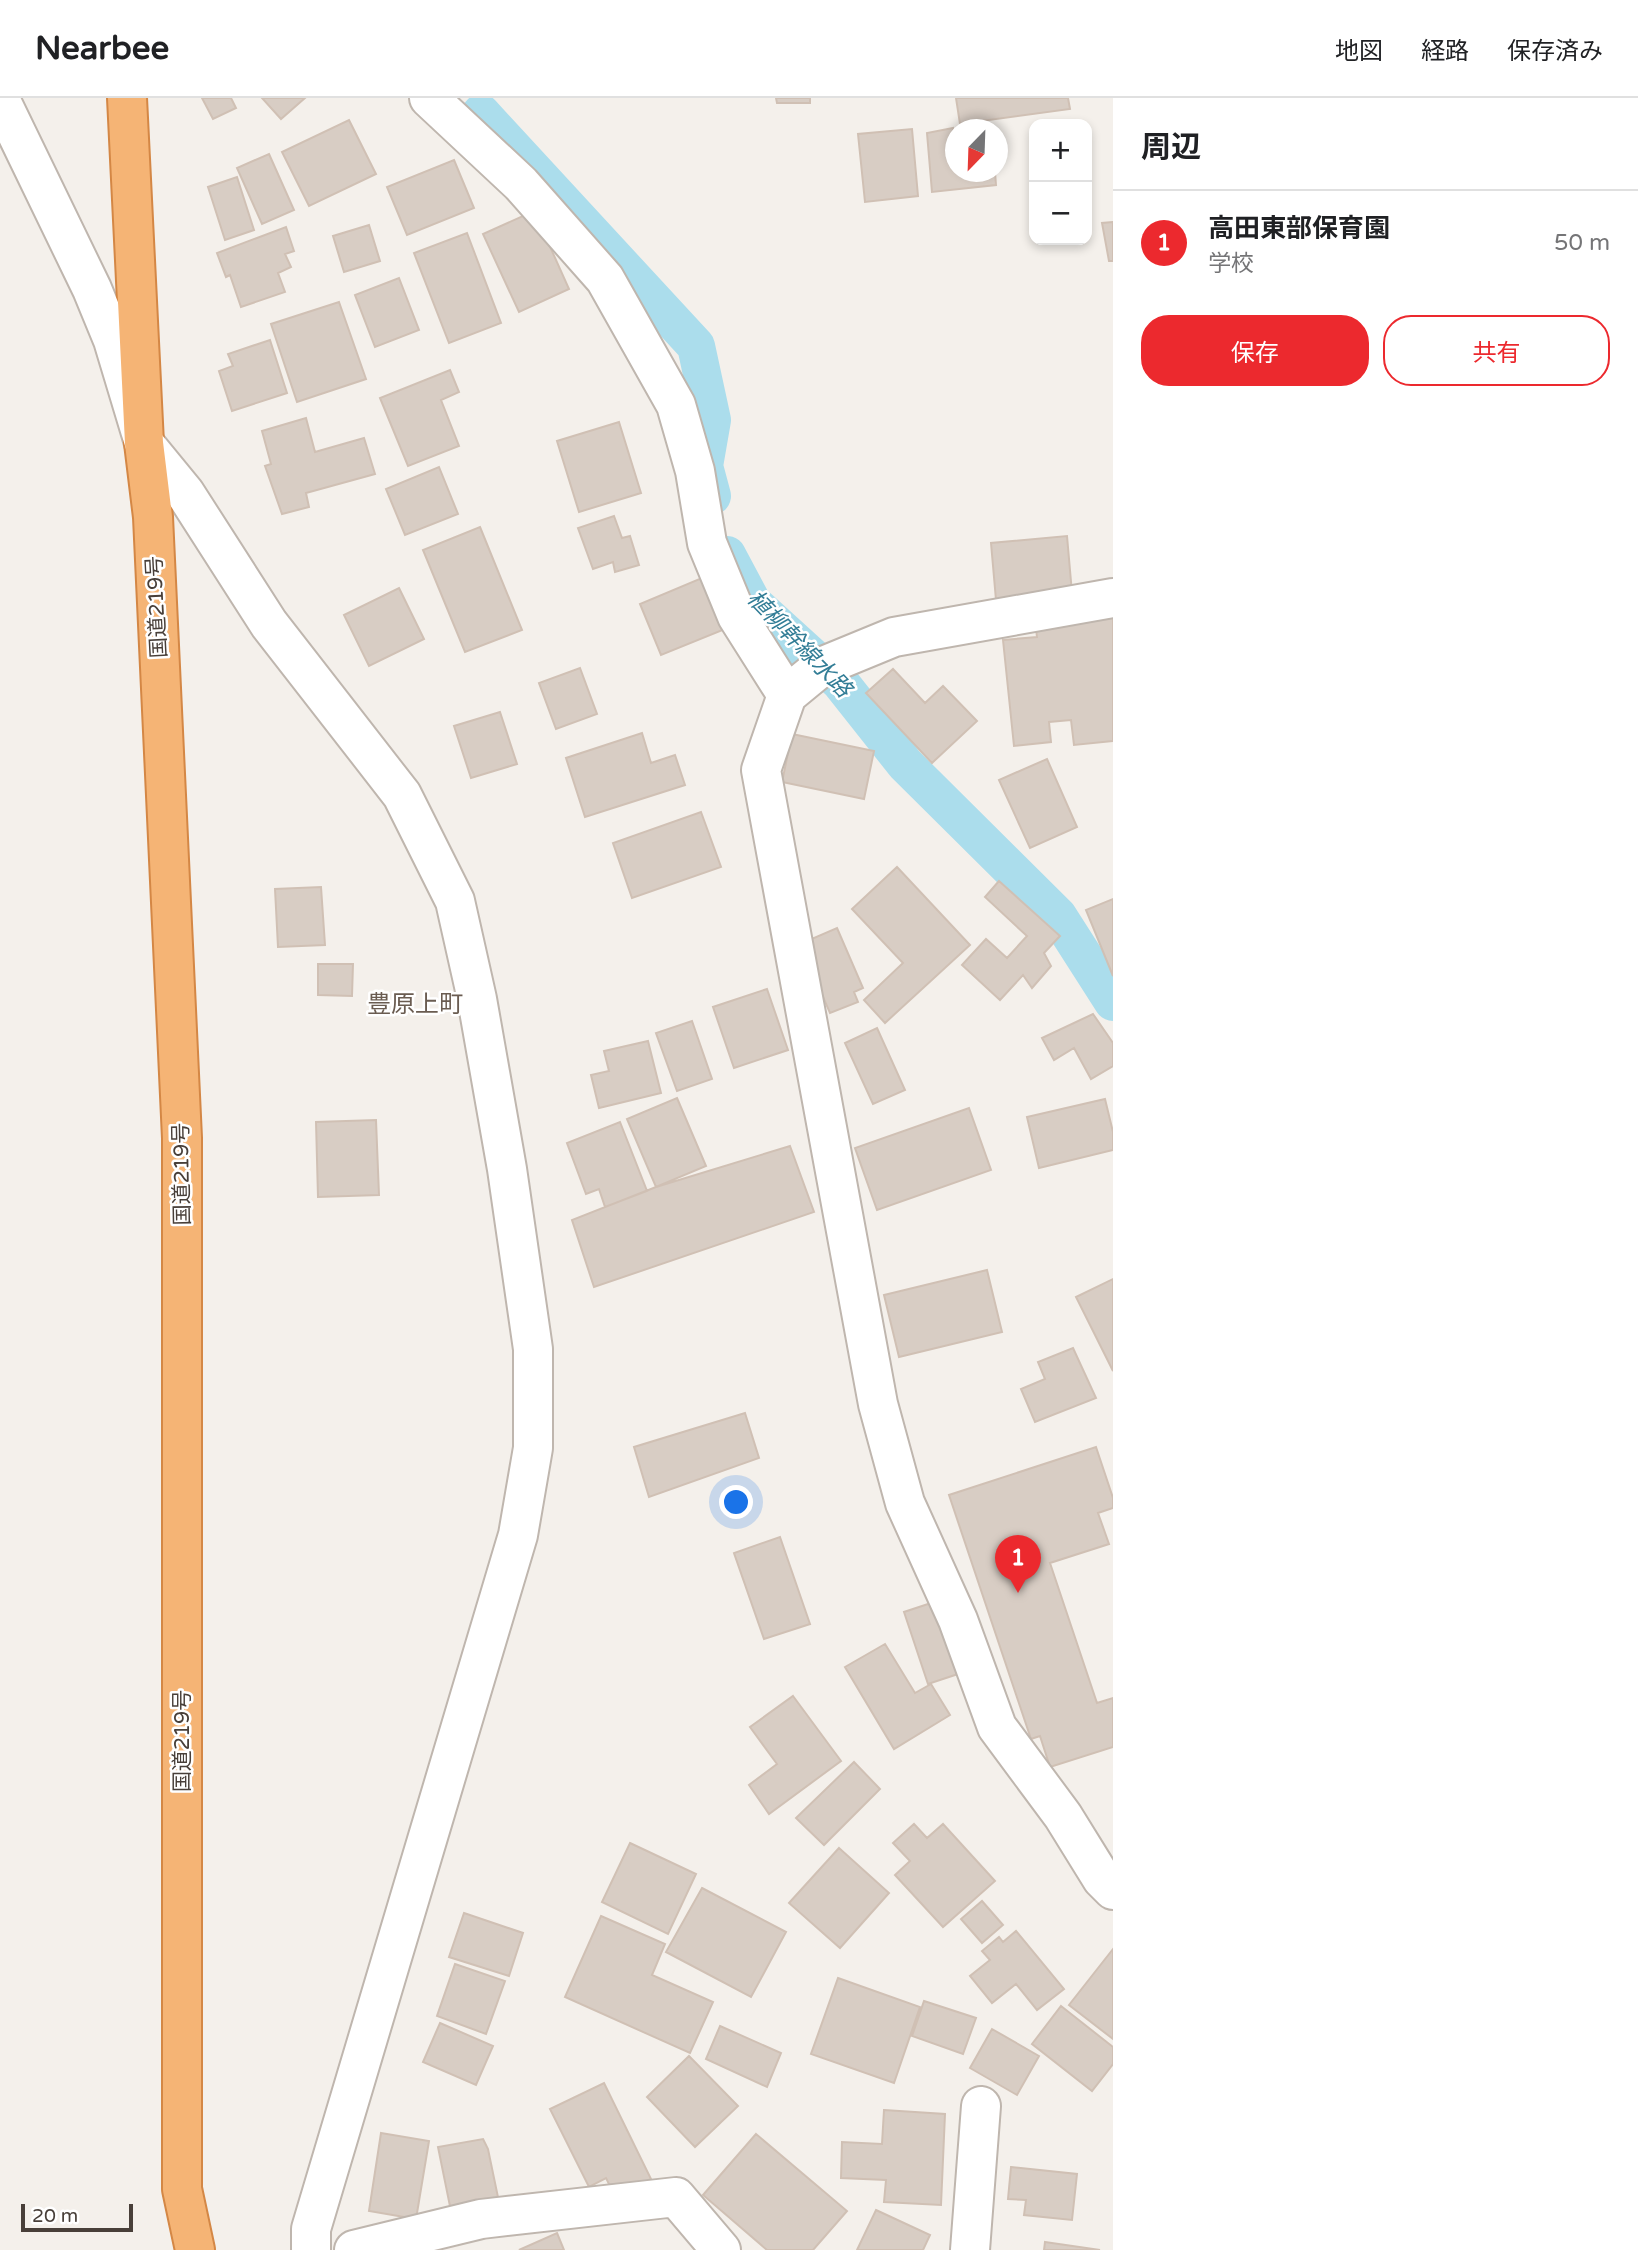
<!DOCTYPE html>
<html lang="ja">
<head>
<meta charset="utf-8">
<style>
	body { margin:0; font-family:"Varela Round","Noto Sans JP",sans-serif; background:#f6f6f6; color:#202124 }
	.controls { position:absolute; right:21px; top:21px; display:grid; overflow:hidden; border-radius:14px; box-shadow:0 4px 10px #0003 }
	.controls button { width:63px; height:63px; display:grid; place-items:center; padding:0; border:0; border-bottom:2px solid #e0e0e0; background:#fff; color:#202124; font:35px sans-serif }
	.compass { position:absolute; left:945px; top:21px; width:63px; height:63px; border-radius:50%; background:#fff; box-shadow:0 4px 10px #0003; rotate:203deg }
	.scale { position:absolute; left:21px; bottom:18px; width:112px; box-sizing:border-box; padding-left:7px; border:4px solid #483f39; border-top:0; font-size:19px; line-height:24px; white-space:nowrap; color:#483f39; -webkit-text-stroke:5px #fff; paint-order:stroke }
	.you { position:absolute; left:737px; top:1405px; width:24px; height:24px; margin:-18px; border:5px solid #fff; border-radius:50%; background:#1a73e8; box-shadow:0 0 0 10px #1a73e833 }
	.badge { display:grid; place-items:center; width:46px; height:46px; border-radius:50%; background:#ec292e; color:#fff; font-size:23px; font-weight:700 }
	.pin { position:absolute; translate:-50% -58px; filter:drop-shadow(0 2px 4px #0008) }
	.pin::after { content:''; position:absolute; top:37px; width:24px; height:21px; background:inherit; clip-path:polygon(0 0,100% 0,50% 100%) }
	.list { margin:0; padding:0; list-style:none }
	h2 { display:flex; justify-content:space-between; align-items:center; height:91px; margin:0; padding:0 28px; font-size:30px }
	h2 small { font-size:23px; font-weight:400; color:#757577 }
	.list li { display:grid; grid-template-columns:46px 1fr auto; gap:21px; align-items:center; box-sizing:border-box; height:105px; padding:0 28px; border-top:2px solid #e0e0e0 }
	.list b { display:block; font-size:26px; white-space:nowrap }
	.list p { margin:0; font-size:23px; white-space:nowrap; color:#757577 }
	.list em { font-size:23px; font-style:normal; color:#757577 }
	.actions { display:flex; gap:14px; padding:21px 28px }
	.actions a { flex:1; padding:16px 0; border:2px solid #ec292e; border-radius:28px; text-align:center; font-size:24px; color:#ec292e }
	.actions .main { background:#ec292e; color:#fff }
	.map { position:relative; flex:none; width:1113px; height:2152px; overflow:hidden }
	header { display:flex; align-items:center; gap:42px; box-sizing:border-box; height:98px; padding:0 35px; background:#fff; border-bottom:2px solid #e0e0e0 }
	header strong { font-size:33px }
	nav { display:flex; gap:38px; margin-inline-start:auto; font-size:24px }
	main { display:flex }
	aside { flex:1; background:#fff }
	.map>svg:first-child { display:block }
	.lines { fill:none; stroke-linecap:round; stroke-linejoin:round }
	.canal { stroke:#abddec; stroke-width:38 }
	.building { fill:#d8cdc4; stroke:#d0c0b4; stroke-width:2 }
	.minor-casing { stroke:#bfb6ae; stroke-width:42 }
	.highway-casing { stroke:#d48745; stroke-width:42 }
	.minor { stroke:#fff; stroke-width:38 }
	.highway { stroke:#f5b475; stroke-width:38 }
	.labels { text-anchor:middle; dominant-baseline:central; stroke-width:5; stroke-linejoin:round; paint-order:stroke }
	.street-label { font-size:21px; fill:#483f39; stroke:#fff }
	.water-label { font-size:23px; font-style:italic; fill:#327d96; stroke:#fff }
	.quarter-label { font-size:24px; fill:#6a5c51; stroke:#fff }
</style>
</head>
<body>
<header>
<strong>Nearbee</strong>
<nav><a>地図</a><a>経路</a><a>保存済み</a></nav>
</header>
<main>
<div class="map">
<svg width="1113" height="2152" viewBox="0 0 1113 2152">
	<rect width="100%" height="100%" fill="#f4f0eb"/>
	<g class="lines">
		<path class="canal" d="M 481,15 L 696,248 L 712,322 L 704,368 L 712,398
			M 727,457 L 752,504 L 840,584 L 905,666 L 1058,818 L 1113,904"/>
	</g>
	<path class="building" d="M 202,0 L 231,0 L 236,10 L 213,21 Z
		M 262,0 L 305,0 L 281,21 Z
		M 776,0 L 810,0 L 810,5 L 777,5 Z
		M 956,0 L 1068,0 L 1070,11 L 960,26 Z
		M 349,22 L 376,76 L 309,108 L 282,54 Z
		M 953,30 L 956,74 L 995,74 L 996,87 L 932,94 L 927,35 Z
		M 912,31 L 918,98 L 865,104 L 858,36 Z
		M 269,56 L 294,112 L 262,126 L 237,70 Z
		M 454,62 L 474,110 L 407,137 L 387,89 Z
		M 237,79 L 254,132 L 225,142 L 208,89 Z
		M 534,113 L 569,191 L 519,214 L 483,136 Z
		M 1113,124 L 1113,163 L 1109,163 L 1102,125 Z
		M 369,127 L 380,163 L 344,174 L 333,138 Z
		M 286,129 L 294,153 L 285,156 L 291,169 L 278,175 L 285,194 L 241,209 L 230,177 L 226,179 L 217,155 Z
		M 467,135 L 501,225 L 449,245 L 414,155 Z
		M 399,180 L 419,232 L 375,249 L 355,197 Z
		M 339,204 L 366,281 L 297,304 L 271,226 Z
		M 270,242 L 287,295 L 232,313 L 219,273 L 233,268 L 228,256 Z
		M 450,272 L 459,294 L 441,302 L 459,348 L 408,368 L 380,300 Z
		M 306,320 L 315,354 L 364,340 L 375,376 L 306,395 L 309,409 L 282,416 L 265,368 L 271,366 L 262,333 Z
		M 619,324 L 641,395 L 579,414 L 557,343 Z
		M 439,369 L 458,416 L 405,437 L 386,391 Z
		M 614,418 L 622,440 L 630,438 L 639,467 L 615,474 L 613,464 L 593,471 L 578,430 Z
		M 480,429 L 522,532 L 465,554 L 423,452 Z
		M 1067,438 L 1072,495 L 996,502 L 991,445 Z
		M 709,477 L 730,529 L 661,557 L 640,506 Z
		M 399,490 L 424,541 L 369,568 L 344,517 Z
		M 1113,515 L 1113,643 L 1074,647 L 1071,622 L 1049,624 L 1051,644 L 1014,648 L 1003,542 L 1037,539 L 1035,523 Z
		M 580,570 L 597,616 L 556,631 L 539,585 Z
		M 893,571 L 925,605 L 943,588 L 977,623 L 932,665 L 866,595 Z
		M 500,614 L 517,666 L 471,680 L 454,628 Z
		M 642,635 L 651,665 L 675,657 L 685,687 L 585,719 L 566,660 Z
		M 792,636 L 874,653 L 864,701 L 782,684 Z
		M 1047,661 L 1077,729 L 1030,750 L 999,682 Z
		M 701,714 L 721,769 L 632,800 L 613,745 Z
		M 897,769 L 970,847 L 885,925 L 864,902 L 903,865 L 852,811 Z
		M 999,783 L 1060,838 L 1044,855 L 1051,868 L 1032,890 L 1023,877 L 1000,902 L 962,867 L 986,841 L 1007,860 L 1027,838 L 985,799 Z
		M 321,789 L 325,847 L 278,849 L 275,791 Z
		M 1113,801 L 1113,878 L 1086,812 Z
		M 837,830 L 863,890 L 854,894 L 858,904 L 830,915 L 800,846 Z
		M 318,866 L 353,866 L 352,898 L 318,897 Z
		M 767,891 L 788,952 L 734,970 L 713,909 Z
		M 1093,916 L 1113,945 L 1113,968 L 1091,981 L 1074,950 L 1054,962 L 1042,940 Z
		M 692,923 L 712,981 L 677,993 L 656,935 Z
		M 877,930 L 905,992 L 873,1006 L 845,945 Z
		M 648,943 L 661,995 L 599,1010 L 591,977 L 609,973 L 604,953 Z
		M 677,1000 L 706,1068 L 656,1089 L 627,1021 Z
		M 1105,1001 L 1113,1034 L 1113,1052 L 1039,1070 L 1027,1019 Z
		M 969,1010 L 991,1072 L 877,1112 L 855,1050 Z
		M 376,1022 L 379,1097 L 318,1099 L 316,1024 Z
		M 620,1024 L 647,1093 L 605,1109 L 599,1091 L 586,1096 L 567,1045 Z
		M 790,1048 L 814,1114 L 594,1189 L 572,1122 L 656,1089 Z
		M 987,1172 L 1002,1234 L 899,1259 L 884,1197 Z
		M 1113,1181 L 1113,1273 L 1076,1199 Z
		M 1073,1250 L 1096,1300 L 1035,1324 L 1021,1291 L 1045,1281 L 1038,1264 Z
		M 745,1315 L 759,1360 L 649,1399 L 634,1349 Z
		M 1096,1349 L 1113,1400 L 1113,1410 L 1098,1415 L 1109,1446 L 1050,1465 L 1097,1605 L 1113,1600 L 1113,1649 L 1050,1669 L 1040,1638 L 1031,1641 L 949,1397 Z
		M 780,1439 L 810,1526 L 764,1541 L 734,1455 Z
		M 937,1503 L 961,1575 L 928,1586 L 904,1514 Z
		M 885,1546 L 915,1595 L 931,1586 L 950,1617 L 894,1651 L 845,1569 Z
		M 793,1598 L 841,1663 L 769,1716 L 749,1687 L 777,1666 L 750,1629 Z
		M 854,1664 L 880,1691 L 824,1747 L 796,1720 Z
		M 914,1726 L 927,1740 L 943,1726 L 995,1783 L 943,1829 L 895,1777 L 910,1763 L 893,1745 Z
		M 630,1745 L 696,1776 L 668,1836 L 602,1804 Z
		M 839,1750 L 889,1795 L 840,1850 L 789,1805 Z
		M 702,1790 L 786,1834 L 751,1899 L 666,1854 Z
		M 982,1803 L 1003,1827 L 982,1845 L 961,1821 Z
		M 464,1815 L 523,1835 L 509,1878 L 449,1859 Z
		M 601,1818 L 665,1846 L 652,1877 L 713,1904 L 690,1955 L 565,1899 Z
		M 1016,1833 L 1064,1891 L 1037,1912 L 1016,1886 L 992,1905 L 970,1878 L 990,1862 L 982,1853 L 999,1839 L 1003,1844 Z
		M 1113,1851 L 1113,1941 L 1069,1907 Z
		M 455,1866 L 505,1883 L 486,1936 L 437,1918 Z
		M 838,1880 L 920,1909 L 894,1985 L 811,1956 Z
		M 924,1903 L 976,1920 L 963,1956 L 912,1938 Z
		M 1061,1908 L 1113,1949 L 1113,1966 L 1092,1993 L 1032,1946 Z
		M 440,1925 L 493,1948 L 476,1987 L 423,1964 Z
		M 720,1928 L 781,1955 L 767,1989 L 706,1961 Z
		M 992,1931 L 1039,1958 L 1017,1997 L 970,1970 Z
		M 689,1958 L 738,2008 L 695,2049 L 647,1999 Z
		M 604,1985 L 651,2081 L 615,2098 L 606,2080 L 589,2089 L 550,2011 Z
		M 884,2012 L 945,2016 L 941,2107 L 884,2104 L 886,2082 L 841,2080 L 842,2044 L 882,2046 Z
		M 381,2035 L 429,2043 L 416,2121 L 369,2113 Z
		M 756,2036 L 847,2113 L 813,2152 L 767,2152 L 703,2097 Z
		M 483,2041 L 488,2051 L 500,2109 L 452,2118 L 438,2049 Z
		M 1011,2069 L 1077,2076 L 1072,2122 L 1024,2117 L 1026,2102 L 1008,2101 Z
		M 876,2112 L 930,2137 L 923,2152 L 857,2152 Z
		M 557,2135 L 564,2152 L 519,2152 Z
		M 1045,2144 L 1100,2152 L 1044,2152 Z"/>
	<g class="lines">
		<g class="minor-casing">
			<path id="minor" d="M 429,0 L 521,86 L 605,181 L 676,307 L 695,373 L 707,445 L 737,518 L 787,597
				M 0,1 L 92,191 L 113,242 L 144,345 L 185,395 L 269,526 L 402,697 L 455,803 L 477,901 L 507,1071 L 533,1251 L 533,1350 L 518,1437 L 311,2131 L 311,2152
				M 1113,500 L 894,539 L 821,569 L 787,597 L 761,672 L 878,1306 L 905,1405 L 958,1522 L 997,1629 L 1063,1718 L 1102,1781 L 1113,1792
				M 354,2152 L 481,2121 L 676,2099 L 721,2152
				M 970,2152 L 981,2008"/>
		</g>
		<g class="highway-casing">
			<path id="highway" d="M 127,0 L 144,345 L 153,419 L 182,1040 L 182,2091 L 195,2152"/>
		</g>
		<use href="#minor" class="minor"/>
		<use href="#highway" class="highway"/>
	</g>
	<g class="labels">
		<g class="street-label">
			<text transform="translate(157 509) rotate(-93)">国道219号</text>
			<text transform="translate(182 1076) rotate(-91)">国道219号</text>
			<text transform="translate(182 1643) rotate(-90)">国道219号</text>
		</g>
		<g class="water-label">
			<text transform="translate(799 546) rotate(46)">植柳幹線水路</text>
		</g>
		<g class="quarter-label">
			<text x="415" y="906">豊原上町</text>
		</g>
	</g>
</svg>
<div class="controls">
<button>+</button>
<button>−</button>
</div>
<svg class="compass" viewBox="-18 -18 36 36"><path d="M0-13l5 13h-10z" fill="#e53935"/><path d="M0 13l5-13h-10z" fill="#757577"/></svg>
<div class="scale">20 m</div>
<div class="you"></div>
<div class="pin badge" style="left:1018px;top:1495px">1</div>
</div>
<aside>
<h2>周辺<small></small></h2>
<ul class="list">
<li><span class="badge">1</span><div><b>高田東部保育園</b><p>学校</p></div><em>50 m</em></li>
</ul>
<div class="actions"><a class="main">保存</a><a>共有</a></div>
</aside>
</main>
</body>
</html>
